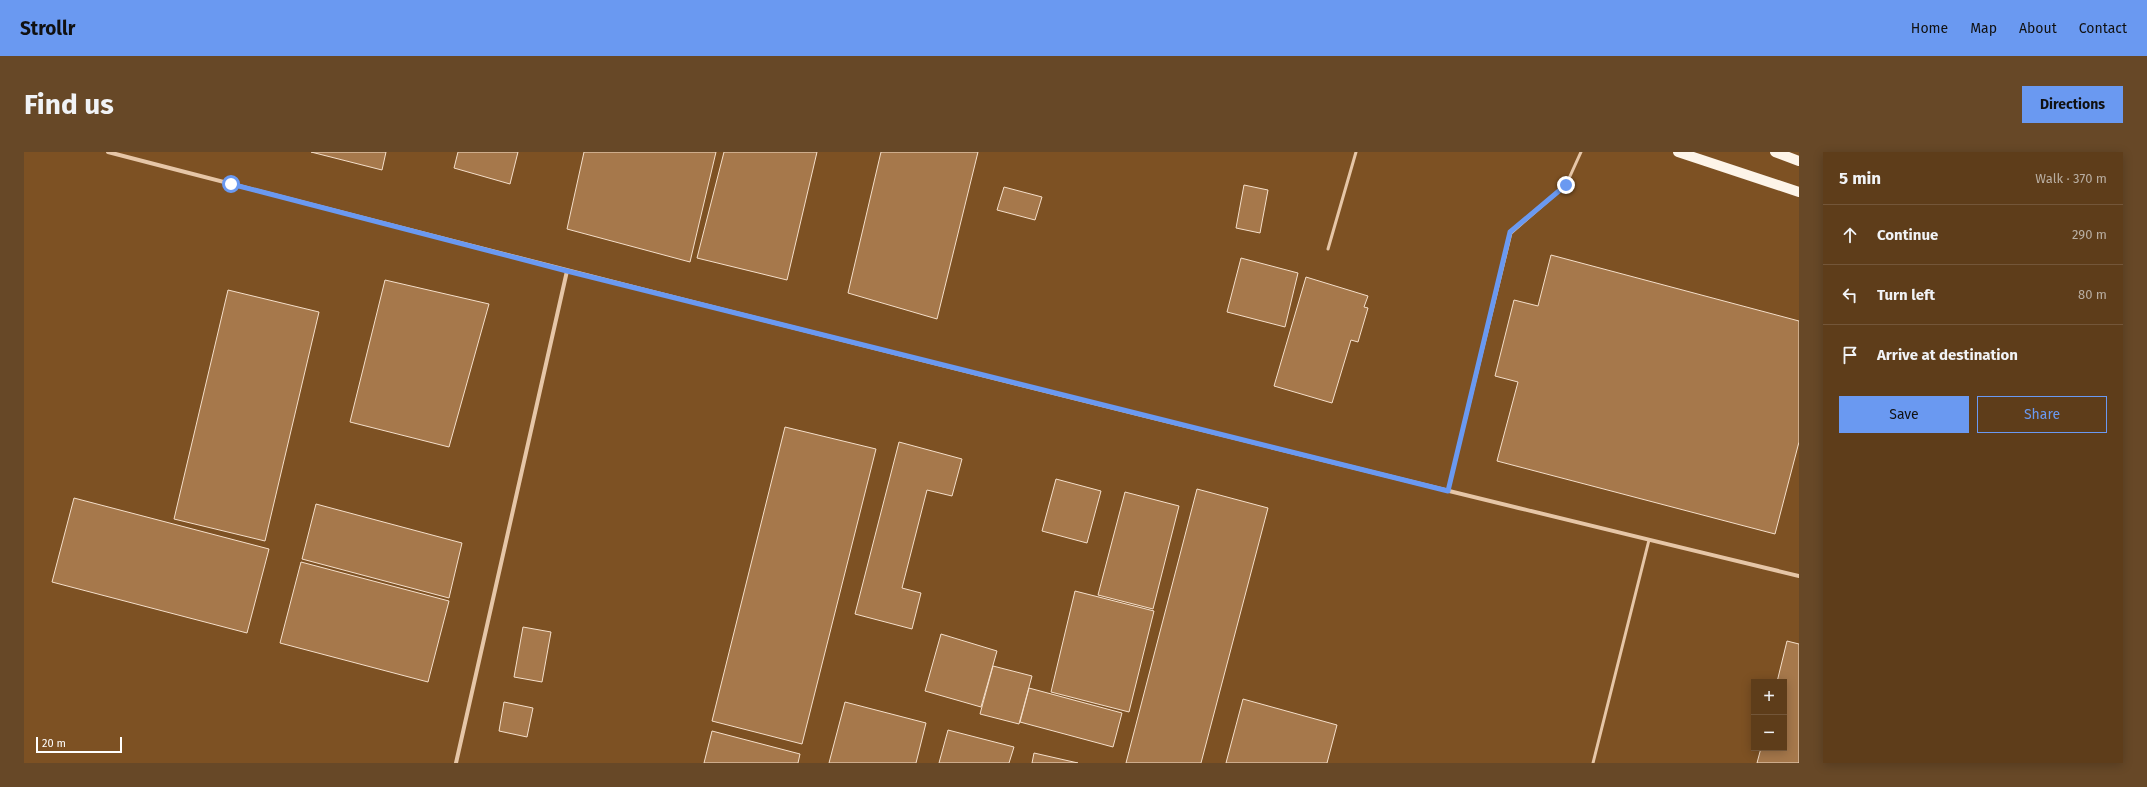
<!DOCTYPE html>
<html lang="en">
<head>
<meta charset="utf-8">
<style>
	body { margin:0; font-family:"Fira Sans",sans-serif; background:#674827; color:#f1f3f6 }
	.controls { position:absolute; right:12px; bottom:12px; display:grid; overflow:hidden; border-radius:0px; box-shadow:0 2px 10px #0003 }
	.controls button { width:36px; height:36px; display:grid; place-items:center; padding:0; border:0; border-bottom:1px solid #735639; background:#5e3d1a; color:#f1f3f6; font:20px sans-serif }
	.scale { position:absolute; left:12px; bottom:10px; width:86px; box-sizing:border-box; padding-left:4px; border:2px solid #fff; border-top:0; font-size:11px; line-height:14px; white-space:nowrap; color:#fff; -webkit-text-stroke:3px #7d5123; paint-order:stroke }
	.stop { position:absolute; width:12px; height:12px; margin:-9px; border:3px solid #6a99f1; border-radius:50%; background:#fff }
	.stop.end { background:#6a99f1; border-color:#fff; box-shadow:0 1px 4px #0008 }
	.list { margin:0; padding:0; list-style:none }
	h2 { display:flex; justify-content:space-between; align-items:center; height:52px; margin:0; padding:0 16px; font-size:17px }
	h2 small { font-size:13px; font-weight:400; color:#b9aea2 }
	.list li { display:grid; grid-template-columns:26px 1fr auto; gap:12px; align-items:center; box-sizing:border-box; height:60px; padding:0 16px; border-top:1px solid #735639 }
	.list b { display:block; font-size:15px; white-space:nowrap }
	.list em { font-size:13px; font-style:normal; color:#b9aea2 }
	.actions { display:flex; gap:8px; padding:12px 16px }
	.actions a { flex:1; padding:9px 0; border:1px solid #6a99f1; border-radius:0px; text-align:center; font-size:14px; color:#6a99f1 }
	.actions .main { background:#6a99f1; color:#111 }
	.icon { flex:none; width:22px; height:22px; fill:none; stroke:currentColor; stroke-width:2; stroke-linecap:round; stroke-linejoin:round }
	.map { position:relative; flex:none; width:1775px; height:611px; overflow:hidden; border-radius:0px }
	header { display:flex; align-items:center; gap:24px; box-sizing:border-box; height:56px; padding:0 20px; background:#6a99f1; color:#111 }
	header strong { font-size:19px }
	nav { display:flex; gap:22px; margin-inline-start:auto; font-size:14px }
	.intro { display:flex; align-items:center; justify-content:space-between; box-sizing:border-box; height:96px; padding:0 24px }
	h1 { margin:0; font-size:28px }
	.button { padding:10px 18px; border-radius:0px; background:#6a99f1; color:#111; font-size:14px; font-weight:700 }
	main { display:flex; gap:24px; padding:0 24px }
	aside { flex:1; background:#5e3d1a; border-radius:0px; box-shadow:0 2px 10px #0003 }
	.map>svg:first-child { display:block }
	.building { fill:#a6784b; stroke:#f5dfca }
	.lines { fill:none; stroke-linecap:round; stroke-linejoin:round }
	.service { stroke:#e6c6a7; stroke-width:3 }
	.minor { stroke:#e6c6a7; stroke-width:4 }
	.primary { stroke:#fdf4e8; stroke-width:10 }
	.route { stroke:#6a99f1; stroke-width:5 }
</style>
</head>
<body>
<header>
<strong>Strollr</strong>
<nav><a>Home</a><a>Map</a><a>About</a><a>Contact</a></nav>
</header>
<div class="intro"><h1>Find us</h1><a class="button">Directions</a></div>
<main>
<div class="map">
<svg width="1775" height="611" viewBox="0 0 1775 611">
	<rect width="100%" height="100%" fill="#7d5123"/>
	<path class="building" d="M 287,0 L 362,0 L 358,18 Z
		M 434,0 L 494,0 L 486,32 L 430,16 Z
		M 560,0 L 692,0 L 666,110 L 543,77 Z
		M 700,0 L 793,0 L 763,128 L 673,106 Z
		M 857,0 L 954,0 L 913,167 L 824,141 Z
		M 1220,33 L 1244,38 L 1236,81 L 1212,76 Z
		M 980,35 L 1018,45 L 1011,68 L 973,58 Z
		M 1527,103 L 1775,169 L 1775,290 L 1751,382 L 1473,309 L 1494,230 L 1471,224 L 1490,148 L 1514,154 Z
		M 1217,106 L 1274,121 L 1261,175 L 1203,160 Z
		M 1282,125 L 1344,144 L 1340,155 L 1344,156 L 1334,190 L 1327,188 L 1308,251 L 1250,234 Z
		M 361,128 L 465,152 L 425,295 L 326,270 Z
		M 204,138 L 295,160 L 241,389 L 150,367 Z
		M 761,275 L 852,297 L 778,592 L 688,569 Z
		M 875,290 L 938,307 L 928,344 L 903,338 L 878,436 L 897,441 L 888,477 L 831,462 Z
		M 1032,327 L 1077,339 L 1063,391 L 1018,379 Z
		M 1173,337 L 1244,356 L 1177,611 L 1102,611 Z
		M 1101,340 L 1155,354 L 1129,457 L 1074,443 Z
		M 50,346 L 245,397 L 223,481 L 28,430 Z
		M 292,352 L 438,391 L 425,446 L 278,407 Z
		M 277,410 L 425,449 L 404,530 L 256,491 Z
		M 1051,439 L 1130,459 L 1105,560 L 1027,540 Z
		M 499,475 L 527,480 L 518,530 L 490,525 Z
		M 917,482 L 973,499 L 957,555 L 901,539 Z
		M 1763,489 L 1775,492 L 1775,611 L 1733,611 L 1737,596 L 1760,596 L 1760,530 L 1753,530 Z
		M 969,514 L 1008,524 L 995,572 L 956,562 Z
		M 1005,536 L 1098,561 L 1089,595 L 996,570 Z
		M 1219,547 L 1313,573 L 1303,611 L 1202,611 Z
		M 480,550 L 509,556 L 503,585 L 475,579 Z
		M 821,550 L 902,571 L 892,611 L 805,611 Z
		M 924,578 L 990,595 L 985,611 L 915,611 Z
		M 688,579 L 776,602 L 774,611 L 680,611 Z
		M 1010,601 L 1054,611 L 1008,611 Z"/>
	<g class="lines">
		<path class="service" d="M 1304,97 L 1332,0
			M 1424,339 L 1487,81 L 1542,33 L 1557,0
			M 1569,611 L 1625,388"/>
		<path class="minor" d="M 84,0 C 647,146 1210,288 1775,424
			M 432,611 L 543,119"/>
		<path class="primary" d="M 1654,0 L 1775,40
			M 1751,0 L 1775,9"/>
	</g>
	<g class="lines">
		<path class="route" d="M 207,32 L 543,119 L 1424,339 L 1486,80 L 1542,33"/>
	</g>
</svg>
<div class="controls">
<button>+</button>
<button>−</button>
</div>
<div class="scale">20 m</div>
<div class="stop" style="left:207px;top:32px"></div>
<div class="stop end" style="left:1542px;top:33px"></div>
</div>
<aside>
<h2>5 min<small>Walk · 370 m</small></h2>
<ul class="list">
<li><svg class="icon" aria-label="ahead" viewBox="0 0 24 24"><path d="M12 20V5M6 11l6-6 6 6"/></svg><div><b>Continue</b></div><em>290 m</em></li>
<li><svg class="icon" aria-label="left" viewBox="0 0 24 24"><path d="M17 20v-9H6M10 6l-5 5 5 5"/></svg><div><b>Turn left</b></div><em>80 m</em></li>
<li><svg class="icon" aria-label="arrive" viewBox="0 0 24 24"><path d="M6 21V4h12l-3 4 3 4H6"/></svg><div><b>Arrive at destination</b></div></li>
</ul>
<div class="actions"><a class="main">Save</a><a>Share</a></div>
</aside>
</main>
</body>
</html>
